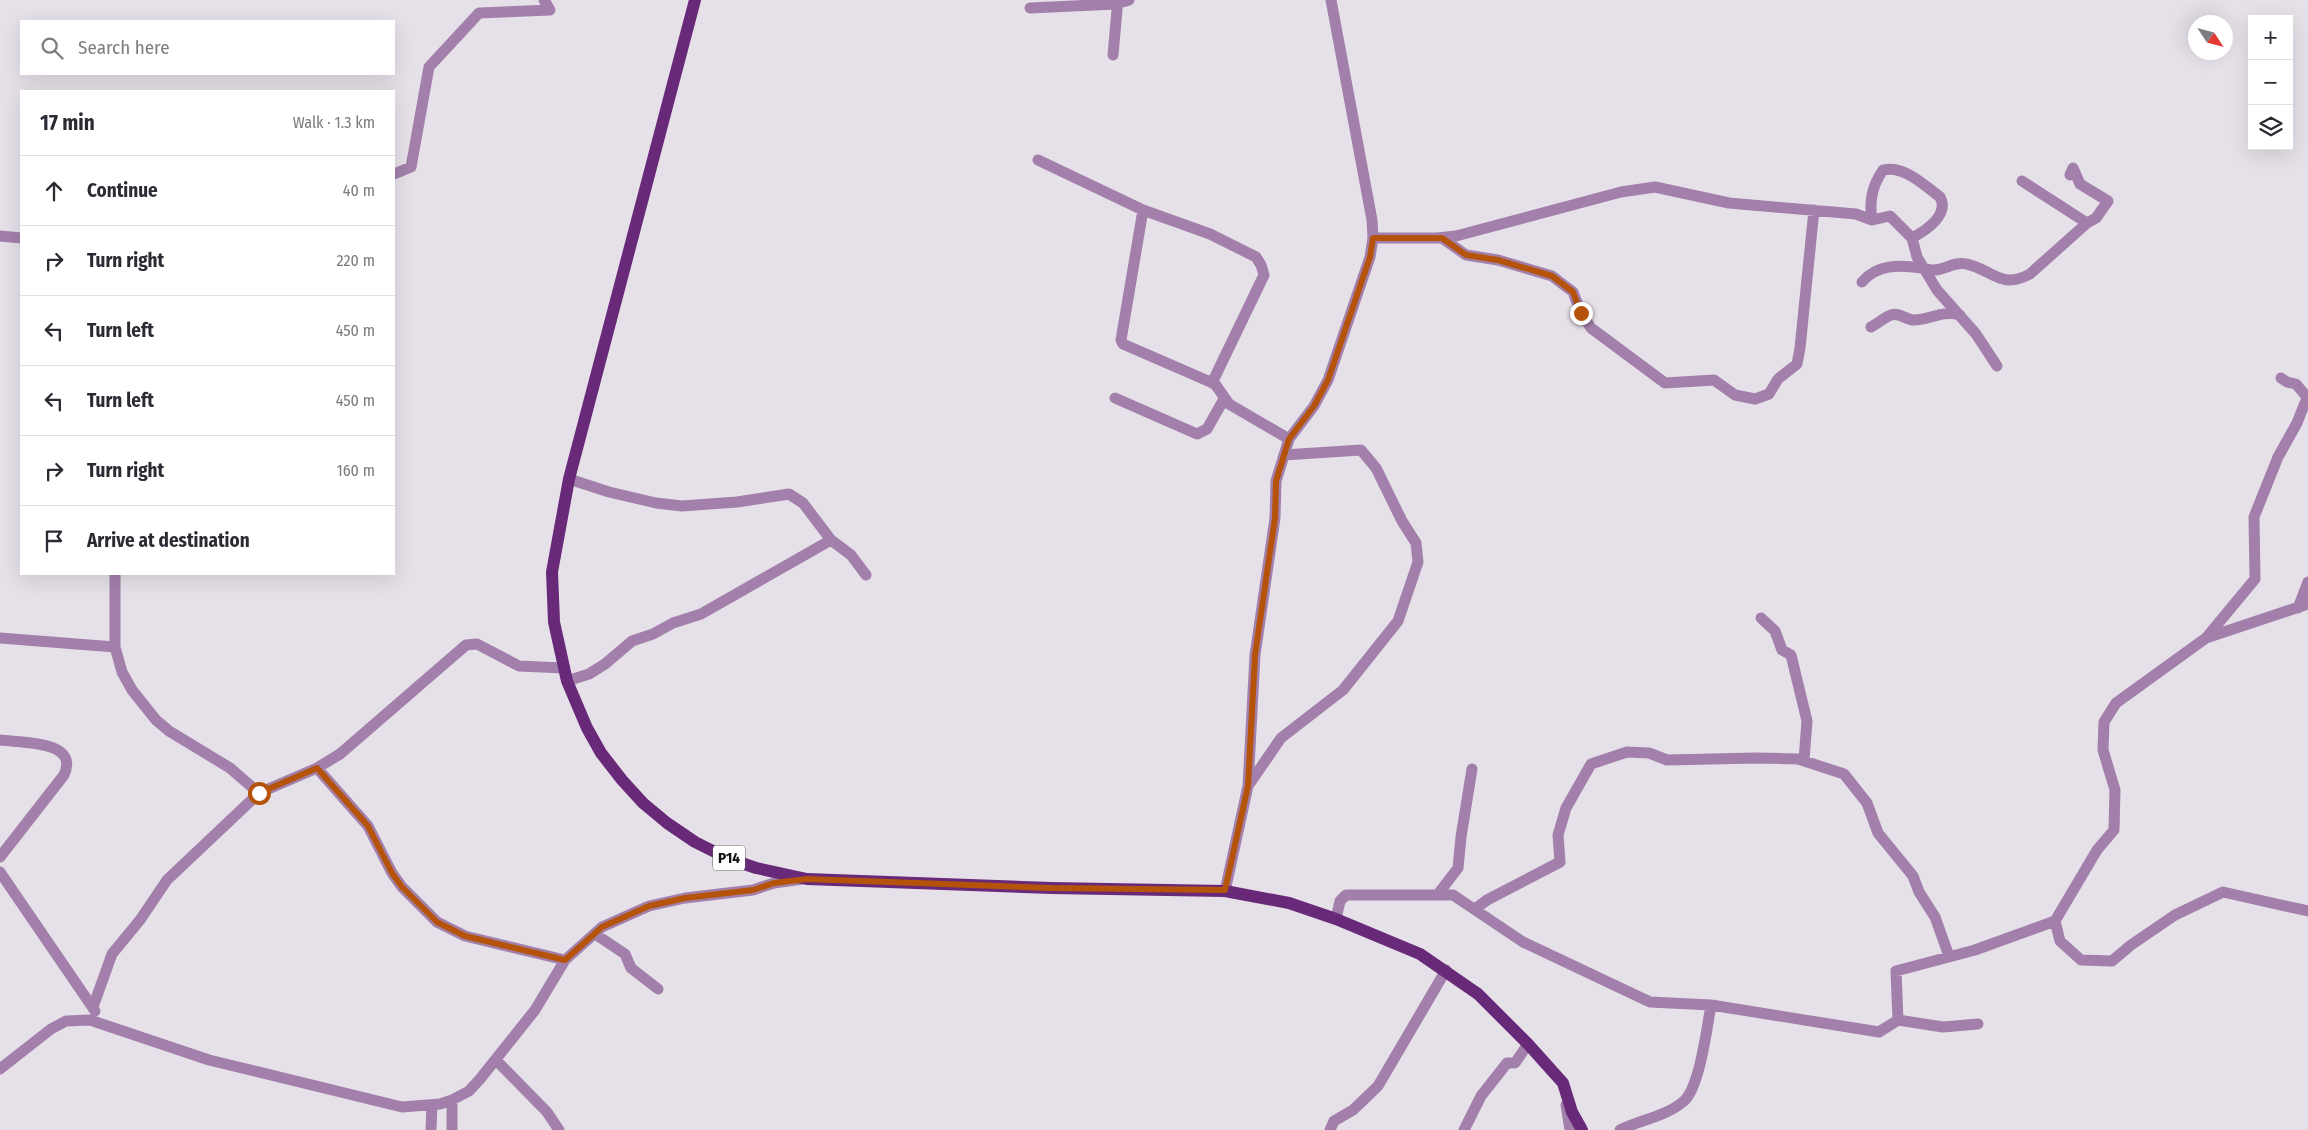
<!DOCTYPE html>
<html lang="en">
<head>
<meta charset="utf-8">
<style>
	body { margin:0; font-family:"Fira Sans Condensed",sans-serif; background:#f2f2f3; color:#2b2b33 }
	.controls { position:absolute; right:15px; top:15px; display:grid; overflow:hidden; border-radius:0px; box-shadow:0 5px 20px #0002 }
	.controls button { width:45px; height:45px; display:grid; place-items:center; padding:0; border:0; border-bottom:1px solid #e1e1e2; background:#fff; color:#2b2b33; font:25px sans-serif }
	.compass { position:absolute; left:2188px; top:15px; width:45px; height:45px; border-radius:50%; background:#fff; box-shadow:0 5px 20px #0002; rotate:126deg }
	.stop { position:absolute; width:15px; height:15px; margin:-11px; border:4px solid #b45309; border-radius:50%; background:#fff }
	.stop.end { background:#b45309; border-color:#fff; box-shadow:0 1px 5px #0008 }
	.list { margin:0; padding:0; list-style:none }
	h2 { display:flex; justify-content:space-between; align-items:center; height:65px; margin:0; padding:0 20px; font-size:21px }
	h2 small { font-size:16px; font-weight:400; color:#7c7c81 }
	.list li { display:grid; grid-template-columns:32px 1fr auto; gap:15px; align-items:center; box-sizing:border-box; height:70px; padding:0 20px; border-top:1px solid #e1e1e2 }
	.list b { display:block; font-size:19px; white-space:nowrap }
	.list em { font-size:16px; font-style:normal; color:#7c7c81 }
	.icon { flex:none; width:28px; height:28px; fill:none; stroke:currentColor; stroke-width:2; stroke-linecap:round; stroke-linejoin:round }
	.map { position:relative; flex:none; width:2308px; height:1130px; overflow:hidden }
	.search { position:absolute; background:#fff; box-shadow:0 5px 20px #0002; left:20px; top:20px; width:375px; height:55px; display:flex; align-items:center; gap:12px; box-sizing:border-box; padding:0 18px; border-radius:0px; color:#7c7c81; font-size:19px }
	.panel { position:absolute; background:#fff; box-shadow:0 5px 20px #0002; left:20px; top:90px; width:375px; height:485px; border-radius:0px }
	.map>svg:first-child { display:block }
	.lines { fill:none; stroke-linecap:round; stroke-linejoin:round }
	.street { stroke:#a280ab; stroke-width:11 }
	.primary { stroke:#682979; stroke-width:12 }
	.route { stroke:#b45309; stroke-width:6 }
	.labels { text-anchor:middle; dominant-baseline:central; stroke-width:4.5; stroke-linejoin:round; paint-order:stroke }
	.shield { fill:#fff; stroke:#585758; stroke-width:1 }
	.shield-label { font-size:15px; font-weight:bold; fill:#100f11 }
</style>
</head>
<body>
<div class="map">
<svg width="2308" height="1130" viewBox="0 0 2308 1130">
	<rect width="100%" height="100%" fill="#e6e1e8"/>
	<g class="lines">
		<path class="street" d="M 1030,8 L 1116,4 L 1129,0
			M 1113,55 L 1117,10 L 1116,4
			M 1038,160 L 1143,210 L 1121,340 L 1123,344 L 1215,384 L 1229,404 L 1289,439
			M 394,174 L 411,167 L 429,67 L 479,13 L 550,10 L 544,0
			M 2070,175 L 2073,168 L 2080,184 L 2108,201 L 2096,218 L 2087,223
			M 1143,210 L 1210,234 L 1256,257 L 1261,265 L 1264,275 L 1212,383
			M 1872,220 C 1869,201 1872,186 1883,170 C 1904,165 1924,185 1940,197 C 1950,215 1925,231 1912,238
			M 0,236 L 21,238
			M 1373,238 L 1437,238 L 1456,236 L 1621,192 L 1655,187 L 1729,203 L 1856,214 L 1872,220 L 1890,216 L 1912,238 L 1917,257 L 1937,290 L 1976,334 L 1997,366
			M 1442,238 L 1466,255 L 1498,260 L 1552,276 L 1573,292 L 1581,313 L 1591,328 L 1665,383 L 1714,380 L 1735,395 L 1755,399 L 1769,394 L 1778,379 L 1797,364 L 1800,348 L 1814,210
			M 1862,282 C 1877,264 1899,265 1921,268 C 1925,268 1929,270 1932,270 C 1944,271 1954,261 1966,264 C 1992,269 2000,290 2030,274 L 2087,223 L 2022,181
			M 1871,327 C 1877,324 1885,317 1891,315 C 1899,312 1906,320 1914,320 C 1931,320 1940,310 1960,315
			M 2281,378 L 2287,382 L 2296,384 L 2307,397
			M 1115,398 L 1197,434 L 1207,429 L 1224,399
			M 569,479 L 609,492 L 656,503 L 682,506 L 737,502 L 789,494 L 803,503 L 831,540 L 851,555 L 866,575
			M 115,574 L 115,647 L 122,672 L 132,690 L 156,720 L 169,731 L 230,768 L 259,793
			M 2298,608 L 2308,582
			M 1761,618 L 1775,631 L 1782,650 L 1791,655 L 1807,721 L 1804,760
			M 0,638 L 115,647
			M 2206,638 L 2255,579 L 2254,517 L 2278,457 L 2297,423 L 2308,395
			M 567,681 L 589,674 L 605,664 L 632,641 L 653,634 L 673,623 L 701,614 L 831,540
			M 0,740 C 21,743 80,740 64,775 L 0,857
			M 317,768 L 368,826 L 392,873 L 402,887 L 437,922 L 465,936 L 565,960
			M 1248,786 L 1281,738 L 1343,690 L 1398,621 L 1418,562 L 1416,543 L 1402,521 L 1376,468 L 1361,450 L 1284,455
			M 0,872 L 95,1011
			M 1225,891 L 1248,786 L 1255,655 L 1275,518 L 1276,481 L 1289,439 L 1314,406 L 1328,380 L 1370,257 L 1373,238 L 1372,220 L 1331,0
			M 1438,894 L 1458,868 L 1461,837 L 1472,769
			M 1475,909 L 1487,900 L 1560,862 L 1558,835 L 1566,808 L 1591,764 L 1627,752 L 1649,753 L 1667,760 L 1756,758 L 1798,759 L 1844,774 L 1867,803 L 1878,833 L 1913,876 L 1919,892 L 1935,917 L 1949,956
			M 1336,919 L 1340,901 L 1346,895 L 1453,895 L 1523,942 L 1650,1002 L 1711,1005 L 1879,1032 L 1898,1020 L 1896,971 L 1975,950 L 2055,921 L 2097,850 L 2114,830 L 2115,790 L 2103,750 L 2104,722 L 2116,703 L 2206,638 L 2308,604
			M 2055,921 L 2060,941 L 2081,960 L 2112,961 L 2131,945 L 2175,915 L 2223,892 L 2308,911
			M 595,934 L 625,954 L 631,968 L 658,989
			M 93,1007 L 112,954 L 140,920 L 167,880 L 259,793 L 317,768 L 340,754 L 466,645 L 477,644 L 519,666 L 563,668
			M 1898,1020 L 1943,1027 L 1978,1024
			M 496,1060 L 547,1112 L 559,1130
			M 0,1069 L 51,1029 L 66,1021 L 90,1020 L 209,1060 L 402,1107 L 440,1104 L 452,1100 L 469,1091 L 480,1079 L 535,1010 L 565,960 L 602,927 L 649,906 L 685,898 L 753,890 L 774,883 L 803,879
			M 452,1100 L 452,1130
			M 1566,1105 L 1570,1130
			M 431,1130 L 432,1105
			M 1330,1130 L 1334,1121 L 1353,1110 L 1378,1086 L 1446,970
			M 1464,1130 L 1481,1096 L 1507,1063 L 1515,1063 L 1528,1044
			M 1620,1130 C 1640,1120 1667,1116 1684,1101 C 1700,1086 1707,1027 1711,1005"/>
		<path class="primary" d="M 695,0 L 569,479 L 552,572 L 554,622 L 567,681 L 587,728 L 601,753 L 622,780 L 643,803 L 667,823 L 695,842 L 727,858 L 756,868 L 807,879 L 1051,888 L 1225,891 L 1289,903 L 1336,919 L 1420,954 L 1478,994 L 1528,1044 L 1563,1083 L 1572,1112 L 1582,1130"/>
	</g>
	<g class="lines">
		<path class="route" d="M 259,793 L 317,768 L 368,826 L 392,873 L 402,887 L 437,922 L 465,936 L 565,960 L 602,927 L 649,906 L 685,898 L 753,890 L 774,883 L 807,879 L 1051,888 L 1225,890 L 1248,786 L 1255,655 L 1275,518 L 1276,481 L 1289,439 L 1314,406 L 1328,380 L 1370,257 L 1373,238 L 1442,238 L 1466,255 L 1498,260 L 1552,276 L 1573,292 L 1581,313"/>
	</g>
	<g class="labels">
		<rect class="shield" x="713" y="845.5" width="32" height="25" rx="4"/>
		<g class="shield-label">
			<text x="729" y="858">P14</text>
		</g>
	</g>
</svg>
<div class="controls">
<button>+</button>
<button>−</button>
<button><svg class="icon" aria-label="layers" viewBox="0 0 24 24"><path d="M12 4l9 5-9 5-9-5zM3 14l9 5 9-5"/></svg></button>
</div>
<svg class="compass" viewBox="-18 -18 36 36"><path d="M0-13l5 13h-10z" fill="#e53935"/><path d="M0 13l5-13h-10z" fill="#7c7c81"/></svg>
<div class="stop" style="left:259px;top:793px"></div>
<div class="stop end" style="left:1581px;top:313px"></div>
<div class="search"><svg class="icon" aria-label="search" viewBox="0 0 24 24"><circle cx="10" cy="10" r="6"/><path d="M15 15l6 6"/></svg>Search here</div>
<section class="panel">
<h2>17 min<small>Walk · 1.3 km</small></h2>
<ul class="list">
<li><svg class="icon" aria-label="ahead" viewBox="0 0 24 24"><path d="M12 20V5M6 11l6-6 6 6"/></svg><div><b>Continue</b></div><em>40 m</em></li>
<li><svg class="icon" aria-label="right" viewBox="0 0 24 24"><path d="M7 20v-9h11M14 6l5 5-5 5"/></svg><div><b>Turn right</b></div><em>220 m</em></li>
<li><svg class="icon" aria-label="left" viewBox="0 0 24 24"><path d="M17 20v-9H6M10 6l-5 5 5 5"/></svg><div><b>Turn left</b></div><em>450 m</em></li>
<li><svg class="icon" aria-label="left" viewBox="0 0 24 24"><path d="M17 20v-9H6M10 6l-5 5 5 5"/></svg><div><b>Turn left</b></div><em>450 m</em></li>
<li><svg class="icon" aria-label="right" viewBox="0 0 24 24"><path d="M7 20v-9h11M14 6l5 5-5 5"/></svg><div><b>Turn right</b></div><em>160 m</em></li>
<li><svg class="icon" aria-label="arrive" viewBox="0 0 24 24"><path d="M6 21V4h12l-3 4 3 4H6"/></svg><div><b>Arrive at destination</b></div></li>
</ul>
</section>
</div>
</body>
</html>
